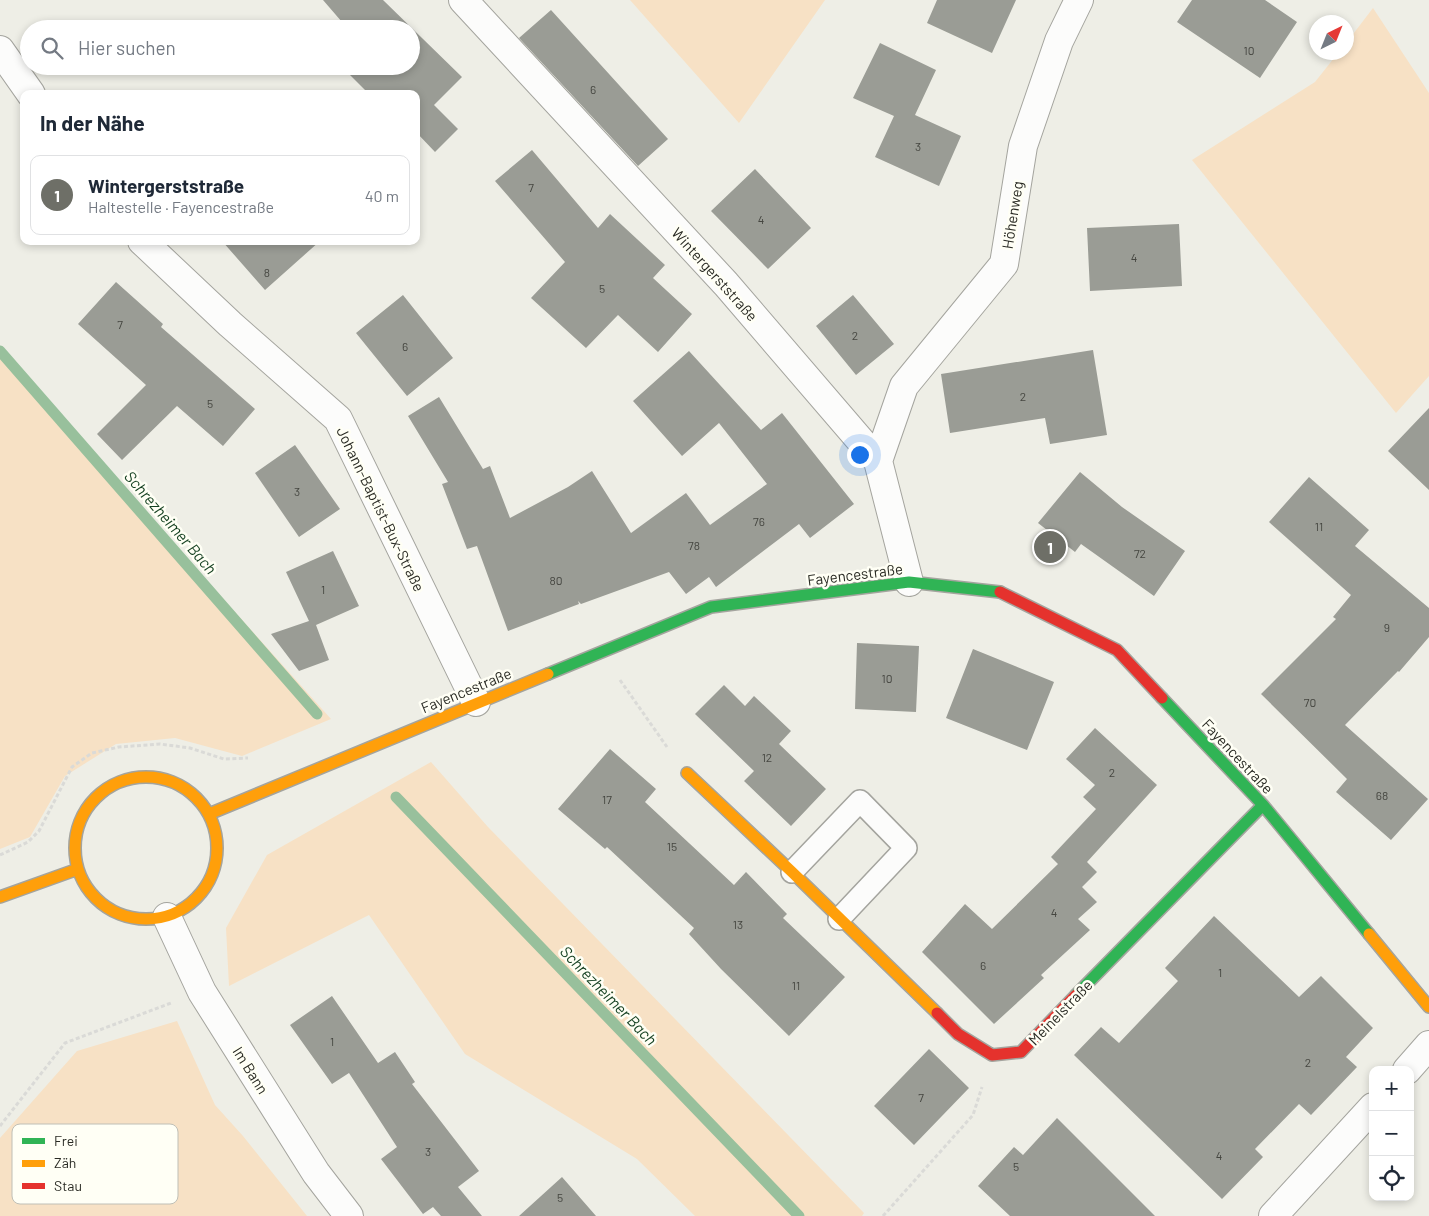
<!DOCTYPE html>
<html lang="de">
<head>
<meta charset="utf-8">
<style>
	body { margin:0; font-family:Barlow,sans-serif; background:#f6f6f7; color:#1f2937 }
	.controls { position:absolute; right:15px; bottom:15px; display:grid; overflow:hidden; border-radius:10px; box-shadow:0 2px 8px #0003 }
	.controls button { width:45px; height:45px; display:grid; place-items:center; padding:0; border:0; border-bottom:1px solid #e0e1e3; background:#fff; color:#1f2937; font:25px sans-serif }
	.compass { position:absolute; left:1309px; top:15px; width:45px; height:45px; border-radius:50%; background:#fff; box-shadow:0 2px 8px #0003; rotate:43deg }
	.you { position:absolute; left:859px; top:454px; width:18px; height:18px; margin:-12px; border:4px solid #fff; border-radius:50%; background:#1a73e8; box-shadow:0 0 0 8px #1a73e833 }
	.badge { display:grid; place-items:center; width:32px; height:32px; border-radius:50%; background:#6e6f67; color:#fff; font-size:16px; font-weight:700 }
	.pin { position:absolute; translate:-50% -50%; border:2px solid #fff; box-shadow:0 1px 5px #0006 }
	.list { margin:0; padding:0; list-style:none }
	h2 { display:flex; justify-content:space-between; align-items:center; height:65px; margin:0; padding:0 20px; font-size:21px }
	h2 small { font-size:16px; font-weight:400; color:#747a83 }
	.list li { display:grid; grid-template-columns:32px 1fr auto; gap:15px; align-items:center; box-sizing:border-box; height:80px; margin:0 10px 10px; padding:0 10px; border:1px solid #e0e1e3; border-radius:10px }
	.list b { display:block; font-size:19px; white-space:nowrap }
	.list p { margin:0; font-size:16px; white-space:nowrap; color:#747a83 }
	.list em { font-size:16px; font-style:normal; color:#747a83 }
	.icon { flex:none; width:28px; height:28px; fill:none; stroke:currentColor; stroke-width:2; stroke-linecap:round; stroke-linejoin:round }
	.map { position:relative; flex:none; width:1429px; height:1216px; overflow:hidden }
	.search { position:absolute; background:#fff; box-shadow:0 2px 8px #0003; left:20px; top:20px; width:400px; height:55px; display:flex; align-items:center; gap:12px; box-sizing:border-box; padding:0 18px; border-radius:28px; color:#747a83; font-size:19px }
	.panel { position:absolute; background:#fff; box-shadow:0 2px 8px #0003; left:20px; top:90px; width:400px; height:155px; border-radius:10px }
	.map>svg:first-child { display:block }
	.green { fill:#f7e1c5 }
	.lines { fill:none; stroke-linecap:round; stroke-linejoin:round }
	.stream { stroke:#98c09c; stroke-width:11 }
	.building { fill:#9a9c95 }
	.lane-casing { stroke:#a4a49e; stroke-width:24 }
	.street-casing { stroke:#a4a49e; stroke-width:30 }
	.fast-casing { stroke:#a4a49e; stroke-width:14 }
	.slow-casing { stroke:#a4a49e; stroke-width:14 }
	.jam-casing { stroke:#a4a49e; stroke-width:14 }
	.path { stroke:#dadad7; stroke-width:3; stroke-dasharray:4 2.5; stroke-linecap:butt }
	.lane { stroke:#fcfcfb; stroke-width:21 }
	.street { stroke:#fcfcfb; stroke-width:28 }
	.fast { stroke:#30b455; stroke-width:11 }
	.slow { stroke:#ff9f0a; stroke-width:11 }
	.jam { stroke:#e5322d; stroke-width:11 }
	.labels { text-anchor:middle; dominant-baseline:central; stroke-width:5; stroke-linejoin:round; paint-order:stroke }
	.number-label { font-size:12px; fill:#454640 }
	.street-label { font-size:15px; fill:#292a23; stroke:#fffff5 }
	.water-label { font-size:16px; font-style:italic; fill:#133f1f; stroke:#fffff5 }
	.key { fill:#fffff5; stroke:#bfbfb6; stroke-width:1 }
	.key-label { font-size:14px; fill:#292a23 }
</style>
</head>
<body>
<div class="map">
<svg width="1429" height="1216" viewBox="0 0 1429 1216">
	<rect width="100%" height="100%" fill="#eeeee6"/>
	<path class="green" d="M 630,0 L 825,0 L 739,123 Z
		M 1373,8 L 1429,93 L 1429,376 L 1396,413 L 1192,160 L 1315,82 L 1338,53 L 1346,52 L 1347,42 Z
		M 0,350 L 331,719 L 242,756 L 175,738 L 116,744 L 65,776 L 30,837 L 0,849 Z
		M 431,762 L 488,827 L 864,1213 L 862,1216 L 695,1216 L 637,1159 L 465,1054 L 369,915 L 229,986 L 226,928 L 267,855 Z
		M 177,1021 L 215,1105 L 243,1136 L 307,1216 L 0,1216 L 0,1138 L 77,1051 Z"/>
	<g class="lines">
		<path class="stream" d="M 0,351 L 317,714
			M 396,797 L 799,1216"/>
	</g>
	<path class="building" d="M 323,0 L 383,0 L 462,77 L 434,105 L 458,129 L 435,152 L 416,132 L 416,94 L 369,94 L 349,74 L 356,66 L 411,66 L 411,29 L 348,29 Z
		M 937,0 L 1016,0 L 992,53 L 927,23 Z
		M 1192,0 L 1265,0 L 1297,22 L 1260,78 L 1177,22 Z
		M 551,10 L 668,139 L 638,166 L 519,38 Z
		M 880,43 L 936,70 L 915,115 L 961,136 L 939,186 L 875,157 L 894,116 L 853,98 Z
		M 532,150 L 598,228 L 610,214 L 665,265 L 653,278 L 692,314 L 658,352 L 618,315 L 586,348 L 531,298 L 565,262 L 495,181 Z
		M 755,169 L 811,228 L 768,269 L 711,211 Z
		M 1179,224 L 1182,286 L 1090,291 L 1087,228 Z
		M 222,241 L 320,241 L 265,290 Z
		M 116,282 L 163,324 L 161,327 L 255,409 L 223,446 L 177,406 L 122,460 L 97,434 L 146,385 L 78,324 Z
		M 403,295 L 453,358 L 407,396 L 356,333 Z
		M 853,295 L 894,344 L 856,375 L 816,326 Z
		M 1093,350 L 1107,435 L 1050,444 L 1045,418 L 950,433 L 941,374 Z
		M 689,351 L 761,430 L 782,413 L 854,504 L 810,538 L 799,524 L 716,587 L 709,577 L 686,594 L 669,572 L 581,604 L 578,601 L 579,604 L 508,631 L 477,546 L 467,549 L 442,484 L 448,482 L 408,416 L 439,397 L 483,469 L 490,466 L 510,518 L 568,487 L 592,471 L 631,533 L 686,493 L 710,525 L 767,484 L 719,423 L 682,456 L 633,401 Z
		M 1429,408 L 1429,490 L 1388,451 Z
		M 295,445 L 340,509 L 299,537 L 255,473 Z
		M 1080,472 L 1122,507 L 1185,551 L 1154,596 L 1081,544 L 1075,552 L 1038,523 Z
		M 1309,477 L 1369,530 L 1355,546 L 1429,608 L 1429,637 L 1399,672 L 1398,671 L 1345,725 L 1428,799 L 1391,840 L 1336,792 L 1347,779 L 1261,694 L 1336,619 L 1333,617 L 1351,595 L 1269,522 Z
		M 333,551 L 359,606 L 316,625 L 329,660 L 299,671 L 271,634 L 309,621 L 286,572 Z
		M 857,643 L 919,646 L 916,712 L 855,709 Z
		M 973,649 L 1054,682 L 1027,750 L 946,718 Z
		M 724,685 L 745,706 L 754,696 L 791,731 L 779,744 L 826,789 L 791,826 L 744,781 L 754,771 L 695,714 Z
		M 1095,728 L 1157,785 L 1087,862 L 1097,872 L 1082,887 L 1097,902 L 1078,919 L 1090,930 L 1041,975 L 1044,978 L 994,1024 L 922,952 L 965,904 L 992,929 L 1058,864 L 1051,857 L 1096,809 L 1083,797 L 1095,785 L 1066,759 Z
		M 610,749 L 656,789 L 645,802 L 734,885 L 746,872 L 787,914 L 783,918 L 845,977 L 789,1036 L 721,969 L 689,934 L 694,928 L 607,847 L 605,849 L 558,809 Z
		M 1214,916 L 1299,997 L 1321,976 L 1373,1028 L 1346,1057 L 1357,1067 L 1311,1115 L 1299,1104 L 1255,1149 L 1263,1157 L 1222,1199 L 1074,1055 L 1101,1027 L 1119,1043 L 1178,981 L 1165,968 Z
		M 332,996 L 378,1063 L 395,1052 L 415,1082 L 412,1084 L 479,1171 L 458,1187 L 482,1216 L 441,1216 L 433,1207 L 423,1214 L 381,1159 L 397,1147 L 349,1073 L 332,1084 L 290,1025 Z
		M 929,1049 L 969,1088 L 914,1145 L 874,1106 Z
		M 1057,1118 L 1155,1216 L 1010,1216 L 978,1186 L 1014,1147 L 1023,1155 Z
		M 562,1177 L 596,1216 L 519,1216 Z"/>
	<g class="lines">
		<g class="lane-casing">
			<path id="lane" d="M 792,872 L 860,801 L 906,848 L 839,919"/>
		</g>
		<g class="street-casing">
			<path id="street" d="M 463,0 L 726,284 L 878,461 L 909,582
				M 0,50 L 31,94
				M 142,241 L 230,324 L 338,419 L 476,702
				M 878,461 L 904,386 L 1004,264 L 1023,146 L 1059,41 L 1079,0
				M 167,917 L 202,992 L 316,1173 L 349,1216
				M 1407,1070 L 1429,1045
				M 1273,1216 L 1373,1107"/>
		</g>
		<g class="fast-casing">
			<path id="fast" d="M 548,674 L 711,607 L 909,582 L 1000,592
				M 1162,698 L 1263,805 L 1369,934
				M 1076,995 L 1263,805"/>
		</g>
		<g class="slow-casing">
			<path id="slow" d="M 687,773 L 792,872 L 937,1013
				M75 848a71 71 0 1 1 142 0a71 71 0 1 1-142 0Z
				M 209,814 L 548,674
				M 0,897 L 78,869
				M 1369,934 L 1429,1007"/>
		</g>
		<g class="jam-casing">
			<path id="jam" d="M 1000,592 L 1117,650 L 1162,698
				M 937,1013 L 958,1034 L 992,1055 L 1021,1052 L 1076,995"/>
		</g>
		<path class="path" d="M 620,680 L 667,747
			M 0,855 L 28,842 L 39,831 L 72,767 L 92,753 L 119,747 L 160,744 L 190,748 L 224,759 L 248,758
			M 0,1126 L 65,1043 L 171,1003
			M 883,1216 L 973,1115 L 982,1087"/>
		<use href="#lane" class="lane"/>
		<use href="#street" class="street"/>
		<use href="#fast" class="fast"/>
		<use href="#slow" class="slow"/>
		<use href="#jam" class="jam"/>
	</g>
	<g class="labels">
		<g class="number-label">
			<text x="1249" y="50">10</text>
			<text x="593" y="89">6</text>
			<text x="918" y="146">3</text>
			<text x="531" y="187">7</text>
			<text x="761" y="219">4</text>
			<text x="1134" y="257">4</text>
			<text x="267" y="272">8</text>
			<text x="602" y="288">5</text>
			<text x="120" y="324">7</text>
			<text x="855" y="335">2</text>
			<text x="405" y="346">6</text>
			<text x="1023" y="396">2</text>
			<text x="210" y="403">5</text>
			<text x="297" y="491">3</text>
			<text x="759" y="521">76</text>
			<text x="1319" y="526">11</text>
			<text x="694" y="545">78</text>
			<text x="1140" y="553">72</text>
			<text x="556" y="580">80</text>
			<text x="323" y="589">1</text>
			<text x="1387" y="627">9</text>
			<text x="887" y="678">10</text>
			<text x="1310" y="702">70</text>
			<text x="767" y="757">12</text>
			<text x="1112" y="772">2</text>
			<text x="1382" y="795">68</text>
			<text x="607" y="799">17</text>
			<text x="672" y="846">15</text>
			<text x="1054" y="912">4</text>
			<text x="738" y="924">13</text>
			<text x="983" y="965">6</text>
			<text x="1220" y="972">1</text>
			<text x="796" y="985">11</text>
			<text x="332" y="1041">1</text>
			<text x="1308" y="1062">2</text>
			<text x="921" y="1097">7</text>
			<text x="428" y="1151">3</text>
			<text x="1219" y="1155">4</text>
			<text x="1016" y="1166">5</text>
			<text x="560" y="1197">5</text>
		</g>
		<g class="street-label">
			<text transform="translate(1012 215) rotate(-81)">Höhenweg</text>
			<text transform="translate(715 274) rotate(48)">Wintergerststraße</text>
			<text transform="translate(381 509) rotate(64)">Johann-Baptist-Bux-Straße</text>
			<text transform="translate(855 574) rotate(-7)">Fayencestraße</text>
			<text transform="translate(466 690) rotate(-22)">Fayencestraße</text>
			<text transform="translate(1238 756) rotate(47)">Fayencestraße</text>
			<text transform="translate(1060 1012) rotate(-46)">Meinelstraße</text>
			<text transform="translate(251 1070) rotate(58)">Im Bann</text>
		</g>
		<g class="water-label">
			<text transform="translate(171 522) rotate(49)">Schrezheimer Bach</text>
			<text transform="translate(609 995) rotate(46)">Schrezheimer Bach</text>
		</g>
	</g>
	<rect x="12" y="1124" width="166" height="80" rx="8" class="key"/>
	<rect x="22" y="1138" width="23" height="6" fill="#30b455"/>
	<rect x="22" y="1160" width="23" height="7" fill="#ff9f0a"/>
	<rect x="22" y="1183" width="23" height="6" fill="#e5322d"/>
	<g class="key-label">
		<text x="54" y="1146">Frei</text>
		<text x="54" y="1168">Zäh</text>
		<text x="54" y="1191">Stau</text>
	</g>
</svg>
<div class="controls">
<button>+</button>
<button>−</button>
<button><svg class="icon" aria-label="locate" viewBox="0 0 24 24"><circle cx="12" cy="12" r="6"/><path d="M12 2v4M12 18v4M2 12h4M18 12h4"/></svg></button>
</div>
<svg class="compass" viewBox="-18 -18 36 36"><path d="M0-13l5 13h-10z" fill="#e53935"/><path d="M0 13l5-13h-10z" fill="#747a83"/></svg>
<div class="you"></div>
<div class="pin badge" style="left:1050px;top:547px">1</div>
<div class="search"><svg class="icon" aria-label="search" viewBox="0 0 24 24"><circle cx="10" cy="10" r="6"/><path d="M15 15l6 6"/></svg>Hier suchen</div>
<section class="panel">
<h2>In der Nähe<small></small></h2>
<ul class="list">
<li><span class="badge">1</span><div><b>Wintergerststraße</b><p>Haltestelle · Fayencestraße</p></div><em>40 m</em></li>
</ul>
</section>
</div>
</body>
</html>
